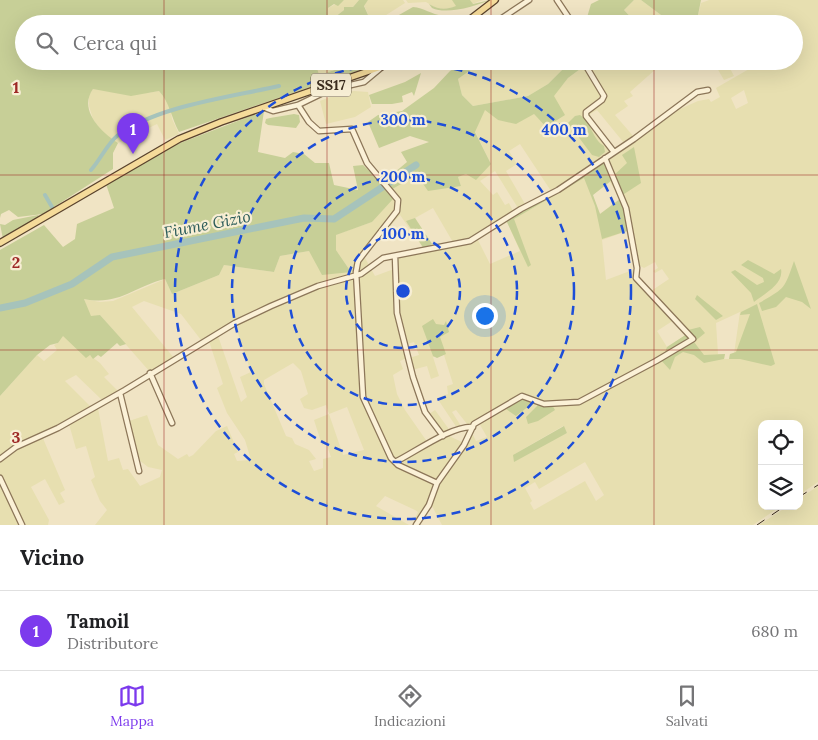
<!DOCTYPE html>
<html lang="it">
<head>
<meta charset="utf-8">
<style>
	body { margin:0; font-family:Lora,serif; background:#f6f6f6; color:#202124 }
	.controls { position:absolute; right:15px; bottom:15px; display:grid; overflow:hidden; border-radius:10px; box-shadow:0 5px 20px #0002 }
	.controls button { width:45px; height:45px; display:grid; place-items:center; padding:0; border:0; border-bottom:1px solid #e0e0e0; background:#fff; color:#202124; font:25px sans-serif }
	.you { position:absolute; left:484px; top:315px; width:18px; height:18px; margin:-12px; border:4px solid #fff; border-radius:50%; background:#1a73e8; box-shadow:0 0 0 8px #1a73e833 }
	.badge { display:grid; place-items:center; width:32px; height:32px; border-radius:50%; background:#7c3aed; color:#fff; font-size:16px; font-weight:700 }
	.pin { position:absolute; translate:-50% -41px; filter:drop-shadow(0 1px 2px #0008) }
	.pin::after { content:''; position:absolute; top:26px; width:18px; height:15px; background:inherit; clip-path:polygon(0 0,100% 0,50% 100%) }
	.list { margin:0; padding:0; list-style:none }
	h2 { display:flex; justify-content:space-between; align-items:center; height:65px; margin:0; padding:0 20px; font-size:21px }
	h2 small { font-size:16px; font-weight:400; color:#757577 }
	.list li { display:grid; grid-template-columns:32px 1fr auto; gap:15px; align-items:center; box-sizing:border-box; height:80px; padding:0 20px; border-top:1px solid #e0e0e0 }
	.list b { display:block; font-size:19px; white-space:nowrap }
	.list p { margin:0; font-size:16px; white-space:nowrap; color:#757577 }
	.list em { font-size:16px; font-style:normal; color:#757577 }
	.icon { flex:none; width:28px; height:28px; fill:none; stroke:currentColor; stroke-width:2; stroke-linecap:round; stroke-linejoin:round }
	.map { position:relative; flex:none; width:818px; height:525px; overflow:hidden }
	.search { position:absolute; background:#fff; box-shadow:0 5px 20px #0002; left:15px; right:15px; top:15px; height:55px; display:flex; align-items:center; gap:12px; box-sizing:border-box; padding:0 18px; border-radius:28px; color:#757577; font-size:19px }
	.sheet { height:145px; background:#fff }
	nav { display:flex; justify-content:space-around; align-items:center; box-sizing:border-box; height:70px; border-top:1px solid #e0e0e0; background:#fff; font-size:14px; color:#757577 }
	nav a { display:grid; justify-items:center; gap:2px }
	nav .on { color:#7c3aed }
	.map>svg:first-child { display:block }
	.farmland { fill:#e7dfb0; fill-rule:evenodd }
	.green { fill:#c7cf97 }
	.lines { fill:none; stroke-linecap:round; stroke-linejoin:round }
	.canal { stroke:#a6c3bb; stroke-width:4 }
	.river { stroke:#a6c3bb; stroke-width:7 }
	.minor-casing { stroke:#8c7659; stroke-width:7 }
	.major-casing { stroke:#5a432d; stroke-width:8 }
	.minor { stroke:#fbf1d7; stroke-width:4.5 }
	.major { stroke:#f5db9a; stroke-width:5.5 }
	.rail { stroke:#3b2d1e; stroke-width:1; stroke-dasharray:9 9; stroke-linecap:butt }
	.grid { fill:none; stroke:#9e2826; stroke-width:1; stroke-opacity:0.55 }
	.ring { fill:none; stroke:#1d4ed8; stroke-width:2.5; stroke-dasharray:9 6 }
	.labels { text-anchor:middle; dominant-baseline:central; stroke-width:4.5; stroke-linejoin:round; paint-order:stroke }
	.shield { fill:#f7eed4; stroke:#736755; stroke-width:1 }
	.shield-label { font-size:14px; font-weight:bold; fill:#3b2d1e }
	.water-label { font-size:16px; font-style:italic; fill:#2c5c5a; stroke:#f7eed4 }
	.grid-label { font-size:16px; text-anchor:middle; font-weight:bold; fill:#9e2826; stroke:#f7eed4; stroke-width:4.5; stroke-linejoin:round; paint-order:stroke }
	.centre { fill:#1d4ed8; stroke:#f7eed4; stroke-width:2.5 }
	.ring-label { font-size:15px; text-anchor:middle; font-weight:bold; fill:#1d4ed8; stroke:#f7eed4; stroke-width:4.5; stroke-linejoin:round; paint-order:stroke }
</style>
</head>
<body>
<div class="map">
<svg width="818" height="525" viewBox="0 0 818 525">
	<rect width="100%" height="100%" fill="#f0e4c4"/>
	<path class="farmland" d="M 344,0 L 359,0 L 353,7 L 344,10 L 330,21 L 328,17 L 328,8 Z
		M 368,0 L 403,0 L 405,3 L 372,24 L 364,5 Z
		M 406,0 L 483,0 L 472,4 L 439,10 L 426,2 L 408,3 Z
		M 634,0 L 641,0 L 669,21 L 698,15 L 701,3 L 709,0 L 818,0 L 818,482 L 799,495 L 799,424 L 762,424 L 762,506 L 781,506 L 753,525 L 442,525 L 431,504 L 420,522 L 415,518 L 418,512 L 415,510 L 385,496 L 376,506 L 409,525 L 95,525 L 107,510 L 100,501 L 91,480 L 95,477 L 86,446 L 76,449 L 69,424 L 42,436 L 65,490 L 60,493 L 65,502 L 59,505 L 45,479 L 31,487 L 49,520 L 48,525 L 0,525 L 0,396 L 37,355 L 44,361 L 57,350 L 54,345 L 58,343 L 61,334 L 90,316 L 84,299 L 100,302 L 113,301 L 165,279 L 172,294 L 219,275 L 224,265 L 274,272 L 280,256 L 309,251 L 351,272 L 336,250 L 335,235 L 372,222 L 389,191 L 417,175 L 461,186 L 458,177 L 491,164 L 475,131 L 485,109 L 498,120 L 534,114 L 546,127 L 553,96 L 568,78 L 591,61 L 636,61 L 642,68 L 652,61 L 665,61 L 630,92 L 633,96 L 624,101 L 628,106 L 615,115 L 634,137 L 624,143 L 597,110 L 590,114 L 591,120 L 615,152 L 680,109 L 698,101 L 709,99 L 711,102 L 720,97 L 716,88 L 763,61 L 794,61 L 794,24 L 757,24 L 751,15 L 738,20 L 740,24 L 637,24 L 624,10 ZM 744,90 L 748,103 L 736,109 L 731,98 ZM 520,144 L 551,191 L 525,204 L 506,171 L 517,164 L 509,151 ZM 495,171 L 518,208 L 513,211 L 509,203 L 505,205 L 497,192 L 493,195 L 480,181 ZM 610,182 L 620,199 L 600,214 L 592,195 ZM 433,208 L 454,244 L 441,246 L 432,244 L 415,218 ZM 400,215 L 424,249 L 394,254 L 394,269 L 375,276 L 364,256 ZM 507,222 L 520,251 L 490,264 L 478,240 ZM 630,230 L 638,265 L 644,268 L 655,262 L 658,268 L 653,271 L 655,273 L 662,269 L 669,279 L 651,291 L 636,276 L 638,268 L 606,280 L 602,240 ZM 144,301 L 181,314 L 201,340 L 234,322 L 251,372 L 240,377 L 247,397 L 241,402 L 218,336 L 209,341 L 223,384 L 217,388 L 227,413 L 245,440 L 251,460 L 237,461 L 234,454 L 238,452 L 227,426 L 216,431 L 193,455 L 189,457 L 187,454 L 178,459 L 158,445 L 147,415 L 129,421 L 139,460 L 148,467 L 162,470 L 160,477 L 140,486 L 128,469 L 123,470 L 119,458 L 108,461 L 97,403 L 91,407 L 65,381 L 76,375 L 102,400 L 118,391 L 104,377 L 109,374 L 100,363 L 63,335 L 81,323 L 100,315 L 150,372 L 174,358 L 132,307 ZM 740,312 L 734,354 L 730,354 L 729,359 L 724,359 L 725,354 L 718,354 L 716,323 ZM 674,320 L 687,334 L 667,347 L 657,331 ZM 414,342 L 419,355 L 409,358 L 412,370 L 427,366 L 431,379 L 439,376 L 433,357 L 444,355 L 453,384 L 447,386 L 448,394 L 437,398 L 457,428 L 461,426 L 452,412 L 456,410 L 467,424 L 475,425 L 479,423 L 487,437 L 476,441 L 470,429 L 464,443 L 449,436 L 448,433 L 451,432 L 435,410 L 426,416 L 441,436 L 428,443 L 405,410 L 397,394 L 393,375 L 403,369 L 400,361 L 407,358 L 404,345 ZM 293,363 L 301,371 L 308,394 L 300,399 L 304,408 L 312,410 L 326,405 L 329,414 L 314,420 L 322,445 L 326,443 L 331,457 L 323,459 L 323,468 L 314,471 L 309,461 L 316,459 L 309,450 L 295,444 L 292,438 L 286,436 L 264,384 L 264,380 ZM 347,407 L 364,450 L 343,455 L 329,414 ZM 563,426 L 567,433 L 513,455 ZM 585,462 L 604,495 L 596,501 L 585,481 L 534,510 L 530,503 L 532,501 L 525,488 L 535,482 L 539,489 Z
		M 338,61 L 378,61 L 356,68 L 354,64 L 319,75 L 316,68 Z
		M 483,61 L 571,61 L 548,84 L 528,96 L 473,106 L 462,95 L 458,79 Z
		M 689,61 L 726,61 L 734,76 L 724,80 L 717,68 L 710,62 L 694,68 Z
		M 93,89 L 148,93 L 159,91 L 169,102 L 172,119 L 179,134 L 165,140 L 157,124 L 118,143 L 103,134 L 93,119 L 89,106 L 89,95 Z
		M 354,91 L 368,92 L 371,107 L 355,117 L 326,124 L 320,101 L 340,93 Z
		M 818,486 L 818,525 L 759,525 L 788,506 L 799,506 L 799,499 Z"/>
	<path class="green" d="M 0,0 L 344,0 L 338,6 L 334,4 L 328,8 L 328,17 L 330,21 L 344,10 L 344,7 L 353,7 L 359,0 L 368,0 L 364,6 L 372,24 L 24,24 L 24,61 L 338,61 L 317,68 L 319,75 L 354,64 L 357,67 L 386,61 L 179,132 C 171,117 170,103 159,91 L 131,96 L 93,89 C 78,110 101,132 118,143 L 113,153 L 113,169 L 43,214 L 18,217 L 9,210 L 1,214 L 0,218 Z
		M 452,0 L 470,0 L 473,4 L 490,0 C 476,6 447,15 432,8 L 429,4 C 440,10 445,10 456,6 Z
		M 599,0 L 634,0 L 624,10 L 637,24 L 585,24 L 591,4 Z
		M 641,0 L 701,0 L 698,15 L 669,21 Z
		M 413,7 C 424,8 431,14 443,16 L 443,24 L 383,24 Z
		M 468,61 L 483,61 L 458,79 L 462,95 L 473,106 L 528,96 L 548,84 L 571,61 L 591,61 L 568,78 L 554,96 L 565,115 L 546,127 L 534,114 L 516,124 L 498,120 L 485,110 L 475,132 L 491,164 L 476,180 L 466,174 L 458,177 L 461,186 L 428,191 L 417,175 L 389,191 L 393,199 L 372,222 L 336,235 L 336,250 L 351,272 L 322,275 L 309,251 L 280,256 L 274,272 L 224,265 L 219,275 L 172,294 L 165,279 C 133,287 119,306 84,299 L 91,316 L 100,315 L 126,344 L 120,346 L 117,343 L 101,357 L 98,355 L 93,359 L 90,355 L 86,358 L 63,336 L 58,343 L 50,345 L 37,355 L 0,396 L 0,250 L 44,225 L 63,247 L 75,239 L 77,224 L 114,208 L 106,184 L 167,148 L 264,111 L 258,152 L 285,158 L 293,152 L 304,154 L 315,163 L 329,163 L 334,185 L 358,190 L 353,166 L 363,165 L 382,183 L 407,162 L 401,152 L 429,142 L 410,136 L 379,148 L 368,122 L 378,115 L 402,111 L 434,88 L 450,71 Z
		M 421,73 L 414,96 L 412,92 L 402,96 L 403,102 L 392,104 L 372,104 L 369,95 L 405,82 Z
		M 294,114 L 299,115 L 300,122 L 296,128 L 268,125 L 265,123 L 266,119 L 270,118 Z
		M 580,115 C 592,123 592,139 604,146 L 605,152 L 599,157 L 592,155 L 568,123 L 575,116 Z
		M 634,147 L 641,183 L 621,196 L 613,176 L 627,163 L 622,155 Z
		M 603,161 L 612,180 L 593,195 L 600,214 L 620,199 L 630,230 L 602,239 L 595,206 L 584,178 L 514,219 L 531,265 L 528,267 L 506,220 L 568,187 Z
		M 38,215 L 39,216 L 3,239 L 0,224 L 5,225 L 13,220 Z
		M 415,218 L 432,244 L 424,249 L 406,221 Z
		M 748,260 L 774,274 L 781,269 C 784,284 764,294 754,302 L 751,293 L 731,272 L 735,270 L 757,285 L 764,282 L 763,278 L 741,265 Z
		M 794,261 L 811,309 L 802,302 L 786,297 L 776,307 L 762,311 L 759,303 C 785,288 784,290 794,261 Z
		M 697,295 L 723,316 L 716,320 L 695,299 Z
		M 757,304 L 775,364 L 771,366 L 740,359 L 729,359 L 730,354 L 736,352 L 750,314 L 740,315 L 741,312 Z
		M 433,319 L 436,324 L 444,325 L 446,321 L 449,332 L 440,337 L 446,354 L 437,358 L 433,356 L 422,326 Z
		M 700,327 L 705,333 L 694,342 L 704,355 L 725,354 L 724,359 L 704,363 L 694,355 L 683,352 L 675,357 L 670,370 L 659,358 L 664,355 L 667,347 L 687,334 L 688,330 Z
		M 523,398 L 533,403 L 516,416 L 506,409 Z
		M 538,405 L 552,405 L 555,410 L 538,421 L 528,424 L 526,417 Z
		M 564,426 L 567,433 L 514,462 L 513,455 Z"/>
	<g class="lines">
		<path class="canal" d="M 91,170 C 100,160 108,143 117,136 C 156,106 231,97 279,86
			M 45,195 L 52,207"/>
		<path class="river" d="M 0,308 L 25,303 L 72,284 L 112,257 L 304,218 L 334,219 L 416,165"/>
		<g class="minor-casing">
			<path id="minor" d="M 557,0 L 573,24
				M 493,24 L 529,0
				M 583,61 L 604,96 L 602,100 L 586,112 L 586,116 L 614,152
				M 298,105 L 309,122 L 319,131 L 352,129 L 367,163 L 398,200 L 397,211 L 358,261 L 356,272 L 363,397 L 391,458 L 398,465 L 437,483
				M 265,108 L 273,111 L 298,105 L 329,90 L 364,82 L 382,67
				M 395,256 L 397,313 L 413,377 L 425,412 L 443,436
				M 150,373 L 172,423
				M 120,393 L 139,471
				M 0,459 L 16,447 L 58,428 L 125,390 L 235,323 L 271,306 L 318,286 L 361,274 L 383,258 L 470,241 L 521,209 L 558,190 L 634,139 L 697,92 L 708,90
				M 395,462 C 414,453 452,425 473,427
				M 0,478 L 22,525
				M 416,525 L 429,505 L 437,483 L 464,445 L 474,424 L 522,396 L 544,404 L 579,402 L 656,361 L 693,339 L 636,278 L 637,268 L 626,208 L 605,158"/>
		</g>
		<g class="major-casing">
			<path id="major" d="M 464,24 L 495,0
				M 0,243 L 179,139 L 221,122 L 398,61"/>
		</g>
		<use href="#minor" class="minor"/>
		<use href="#major" class="major"/>
		<path class="rail" d="M 799,497 L 818,485
			M 757,525 L 785,506"/>
	</g>
	<path class="grid" d="M 164,0 L 164,24M 327,0 L 327,24M 491,0 L 491,24M 654,0 L 654,24M 164,61 L 164,525M 327,61 L 327,525M 491,61 L 491,525M 654,61 L 654,525M 0,175 L 818,175M 0,350 L 818,350"/>
	<g class="ring">
		<circle cx="403" cy="291" r="57"/>
		<circle cx="403" cy="291" r="114"/>
		<circle cx="403" cy="291" r="171"/>
		<circle cx="403" cy="291" r="228"/>
	</g>
	<g class="labels">
		<rect class="shield" x="311" y="73.5" width="40" height="23" rx="4"/>
		<g class="shield-label">
			<text x="331" y="85">SS17</text>
		</g>
		<g class="water-label">
			<text transform="translate(207 224) rotate(-11)">Fiume Gizio</text>
		</g>
	</g>
	<g class="grid-label">
		<text x="16" y="93">1</text>
		<text x="16" y="268">2</text>
		<text x="16" y="443">3</text>
	</g>
	<circle cx="403" cy="291" r="8" class="centre"/>
	<g class="ring-label">
		<text x="403" y="125">300 m</text>
		<text x="564" y="135">400 m</text>
		<text x="403" y="182">200 m</text>
		<text x="403" y="239">100 m</text>
	</g>
</svg>
<div class="controls">
<button><svg class="icon" aria-label="locate" viewBox="0 0 24 24"><circle cx="12" cy="12" r="6"/><path d="M12 2v4M12 18v4M2 12h4M18 12h4"/></svg></button>
<button><svg class="icon" aria-label="layers" viewBox="0 0 24 24"><path d="M12 4l9 5-9 5-9-5zM3 14l9 5 9-5"/></svg></button>
</div>
<div class="you"></div>
<div class="pin badge" style="left:133px;top:154px">1</div>
<div class="search"><svg class="icon" aria-label="search" viewBox="0 0 24 24"><circle cx="10" cy="10" r="6"/><path d="M15 15l6 6"/></svg>Cerca qui</div>
</div>
<section class="sheet">
<h2>Vicino<small></small></h2>
<ul class="list">
<li><span class="badge">1</span><div><b>Tamoil</b><p>Distributore</p></div><em>680 m</em></li>
</ul>
</section>
<nav>
<a class="on"><svg class="icon" aria-label="map" viewBox="0 0 24 24"><path d="M3 6l6-2 6 2 6-2v14l-6 2-6-2-6 2zM9 4v14M15 6v14"/></svg>Mappa</a>
<a><svg class="icon" aria-label="directions" viewBox="0 0 24 24"><path d="M12 3l9 9-9 9-9-9zM9 14v-3h6M13 9l2 2-2 2"/></svg>Indicazioni</a>
<a><svg class="icon" aria-label="saved" viewBox="0 0 24 24"><path d="M7 4h10v16l-5-4-5 4z"/></svg>Salvati</a>
</nav>
</body>
</html>
